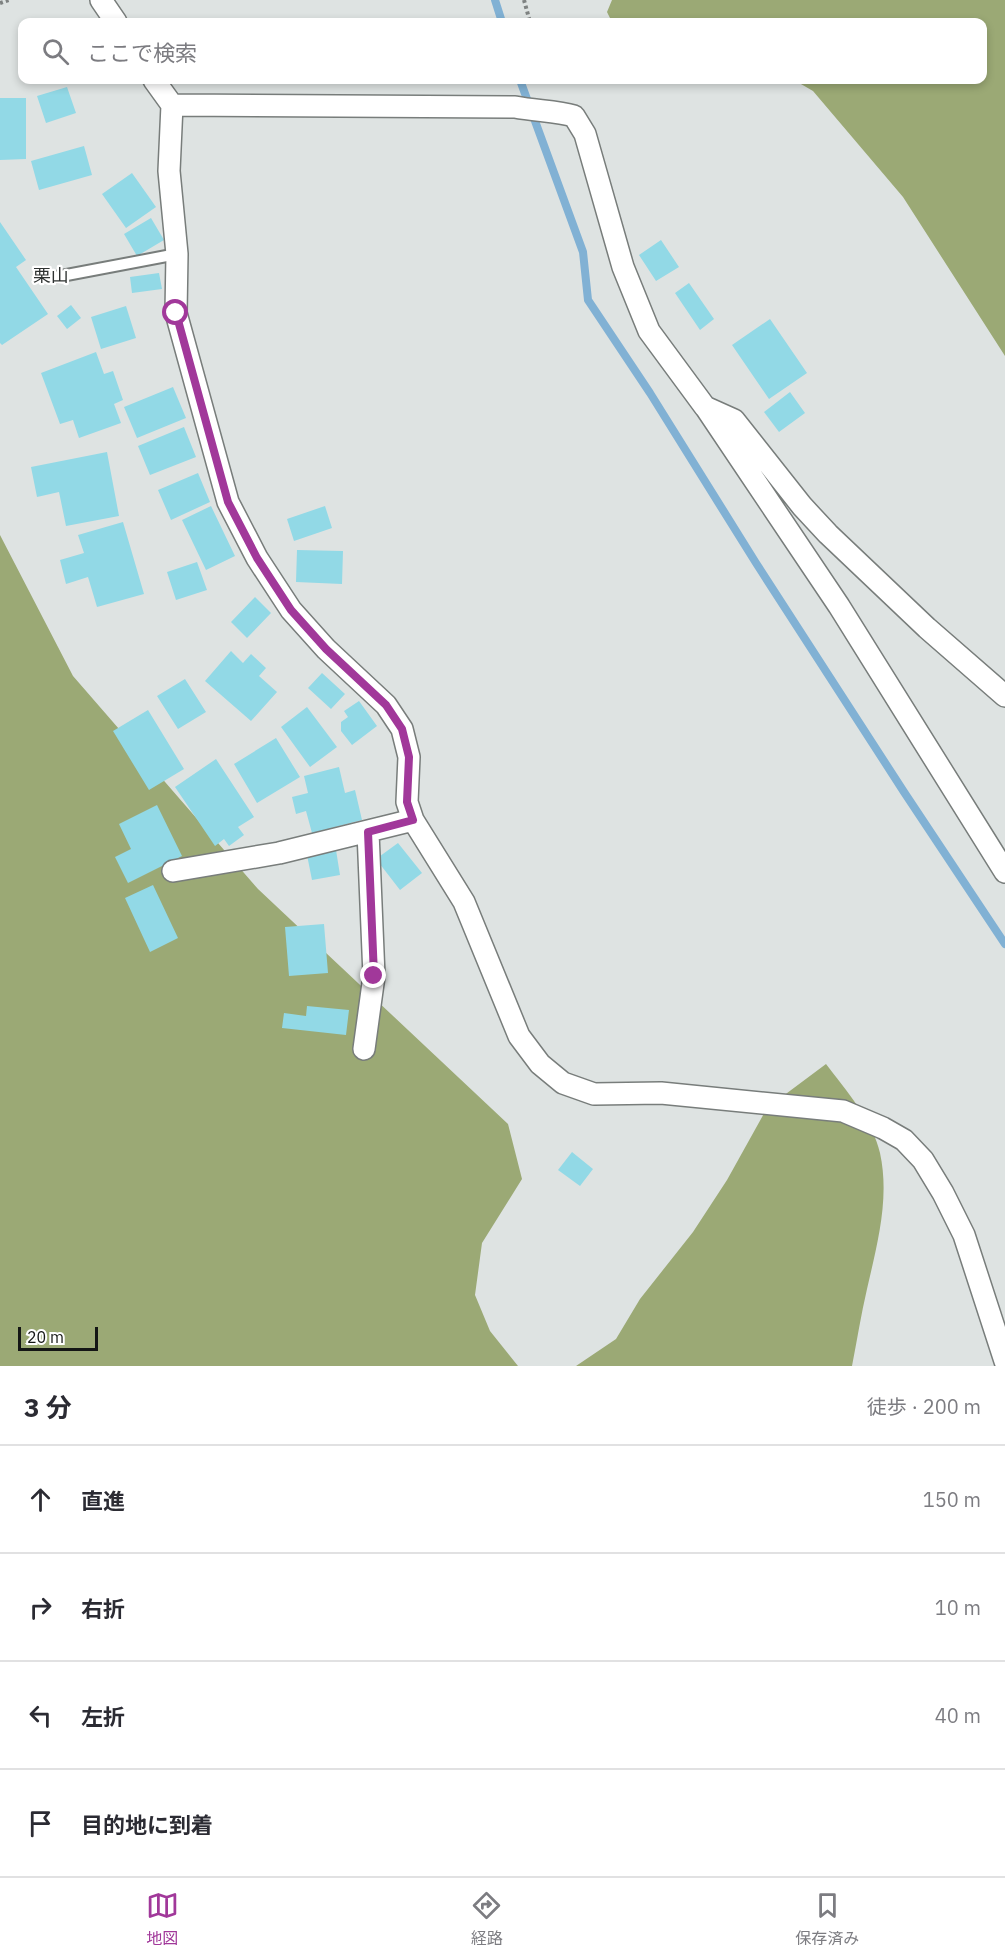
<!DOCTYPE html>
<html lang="ja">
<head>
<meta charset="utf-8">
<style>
	body { margin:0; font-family:"IBM Plex Sans","Noto Sans JP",sans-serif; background:#f7f7f7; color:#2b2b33 }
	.scale { position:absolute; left:18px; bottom:15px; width:80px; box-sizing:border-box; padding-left:6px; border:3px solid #141615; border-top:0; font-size:16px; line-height:21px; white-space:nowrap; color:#141615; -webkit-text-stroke:4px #fff; paint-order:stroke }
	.stop { position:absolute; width:18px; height:18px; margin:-14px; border:4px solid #a1389a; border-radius:50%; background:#fff }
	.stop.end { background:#a1389a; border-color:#fff; box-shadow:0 2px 6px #0008 }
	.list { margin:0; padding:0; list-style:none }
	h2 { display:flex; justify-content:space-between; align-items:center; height:78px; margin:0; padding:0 24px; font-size:26px }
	h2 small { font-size:20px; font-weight:400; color:#7c7c81 }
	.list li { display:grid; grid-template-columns:39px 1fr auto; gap:18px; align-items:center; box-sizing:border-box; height:108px; padding:0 24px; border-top:2px solid #e1e1e2 }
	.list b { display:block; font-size:22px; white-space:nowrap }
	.list em { font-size:20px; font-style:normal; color:#7c7c81 }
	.icon { flex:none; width:33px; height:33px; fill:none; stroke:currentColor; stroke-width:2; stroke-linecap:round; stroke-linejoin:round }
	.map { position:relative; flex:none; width:1005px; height:1366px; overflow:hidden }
	.search { position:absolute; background:#fff; box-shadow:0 3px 9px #0003; left:18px; right:18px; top:18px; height:66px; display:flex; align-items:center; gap:15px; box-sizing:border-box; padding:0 21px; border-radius:12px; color:#7c7c81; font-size:22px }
	.sheet { height:510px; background:#fff }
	nav { display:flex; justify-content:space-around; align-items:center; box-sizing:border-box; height:84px; border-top:2px solid #e1e1e2; background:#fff; font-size:16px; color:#7c7c81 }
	nav a { display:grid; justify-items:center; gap:3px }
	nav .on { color:#a1389a }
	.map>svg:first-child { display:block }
	.forest { fill:#9ba975 }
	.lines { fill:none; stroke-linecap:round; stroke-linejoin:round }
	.stream { stroke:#81b1d4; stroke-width:8 }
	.building { fill:#92d9e6 }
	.lane-casing { stroke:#787d7b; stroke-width:14 }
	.street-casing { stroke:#787d7b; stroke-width:24 }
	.path { stroke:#7e8281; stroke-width:4; stroke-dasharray:3 3; stroke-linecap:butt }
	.lane { stroke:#fff; stroke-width:10 }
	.street { stroke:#fff; stroke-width:21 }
	.route { stroke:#a1389a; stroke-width:8 }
	.labels { text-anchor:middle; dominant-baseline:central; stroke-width:4.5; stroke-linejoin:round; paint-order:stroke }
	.quarter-label { font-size:18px; fill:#2e3231; stroke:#fff }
</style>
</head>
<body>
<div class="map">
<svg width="1005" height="1366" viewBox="0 0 1005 1366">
	<rect width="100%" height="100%" fill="#dee3e2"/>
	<path class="forest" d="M 612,0 L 1005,0 L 1005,356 L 903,197 L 813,91 L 794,80 L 982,80 L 982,22 L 612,22 L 607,12 Z
		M 0,535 L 73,676 L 258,889 L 508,1124 L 522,1179 L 482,1243 L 475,1295 L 490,1331 L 518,1366 L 0,1366 Z
		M 826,1064 C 845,1089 873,1121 880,1153 C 890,1199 877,1245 867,1289 C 861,1315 857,1340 852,1366 L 576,1366 L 616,1339 L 640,1299 L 693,1232 L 727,1180 L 767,1108 Z"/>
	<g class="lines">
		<path class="stream" d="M 495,0 L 502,22
			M 520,80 L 583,252 L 588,300 L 650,393 L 756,563 L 904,792 L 1005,944"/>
	</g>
	<path class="building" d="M 67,87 L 76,113 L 46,123 L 37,96 Z
		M 0,98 L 26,98 L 26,159 L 0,160 Z
		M 84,146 L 92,175 L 39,190 L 31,161 Z
		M 132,173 L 156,207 L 126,228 L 102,194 Z
		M 151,218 L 164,240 L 137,256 L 124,234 Z
		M 0,222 L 26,260 L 16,267 L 48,314 L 2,345 L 0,343 Z
		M 661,240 L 679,267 L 656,281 L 639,255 Z
		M 159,273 L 162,289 L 132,293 L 130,277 Z
		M 689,283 L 714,319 L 700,330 L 675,293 Z
		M 71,305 L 81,318 L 67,329 L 57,316 Z
		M 126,306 L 136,338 L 101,349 L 91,317 Z
		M 770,319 L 807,373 L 769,399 L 732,345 Z
		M 96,352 L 104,374 L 113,371 L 123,400 L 114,404 L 121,423 L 79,438 L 73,420 L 60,424 L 41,373 Z
		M 173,387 L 186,418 L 137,438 L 124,407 Z
		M 790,392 L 805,413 L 779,432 L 764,412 Z
		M 184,427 L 196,457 L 150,475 L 138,446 Z
		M 107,452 L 119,516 L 66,526 L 59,492 L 37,497 L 31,467 Z
		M 198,473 L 210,502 L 171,520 L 158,490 Z
		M 211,506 L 235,556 L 206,570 L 182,520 Z
		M 325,506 L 332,528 L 294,541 L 287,519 Z
		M 123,522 L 144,594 L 97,607 L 88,577 L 66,584 L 60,560 L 84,553 L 78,535 Z
		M 297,550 L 343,551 L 342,584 L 296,582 Z
		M 197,562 L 207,590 L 176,600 L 167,572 Z
		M 255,597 L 271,613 L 247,638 L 231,622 Z
		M 231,651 L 243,663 L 251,654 L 266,668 L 259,676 L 277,692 L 251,721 L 205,681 Z
		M 322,673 L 345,694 L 331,709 L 308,688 Z
		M 185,679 L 206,712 L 178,729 L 157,696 Z
		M 359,701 L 377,726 L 352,745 L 341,731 L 341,722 L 348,717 L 344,711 Z
		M 307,707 L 337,747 L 310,767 L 281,727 Z
		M 148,710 L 184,769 L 149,790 L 113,731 Z
		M 276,738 L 300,777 L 257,803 L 234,764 Z
		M 216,759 L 254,817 L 238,827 L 244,835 L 229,846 L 224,839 L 215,846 L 175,787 Z
		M 339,767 L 345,793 L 355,790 L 362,820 L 312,833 L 306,811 L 296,814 L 292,797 L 308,793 L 304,776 Z
		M 157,805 L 182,856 L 128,883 L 115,857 L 131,849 L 119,824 Z
		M 398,843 L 422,873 L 400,890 L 376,859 Z
		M 336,850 L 340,875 L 312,880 L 307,855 Z
		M 153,885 L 178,938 L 150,952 L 125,898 Z
		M 324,924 L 328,973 L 289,976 L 285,927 Z
		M 307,1006 L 349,1010 L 346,1035 L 282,1028 L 284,1013 L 306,1016 Z
		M 572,1152 L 593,1169 L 580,1186 L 558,1170 Z"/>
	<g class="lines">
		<g class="lane-casing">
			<path id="lane" d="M 56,277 L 177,254"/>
		</g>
		<g class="street-casing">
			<path id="street" d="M 101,0 L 116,22
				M 154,80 L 172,105 L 169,171 L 177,254 L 176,313 L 228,502 L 257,558 L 291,610 L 326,649 L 386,705 L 402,729 L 409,757 L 407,802 L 413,820 L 464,902 L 519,1036 L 540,1064 L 563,1083 L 594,1094 L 661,1093 L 843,1111 L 883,1128 L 904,1140 L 923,1160 L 943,1193 L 964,1235 L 1005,1361
				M 172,105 L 515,107 C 535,111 557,111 574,116 L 585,134 L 623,267 L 649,331 L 705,407 L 734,420 L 802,506 L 828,534 L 927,628 L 1005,696
				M 706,408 L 839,606 L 1005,872
				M 173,871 L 279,853 L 413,820
				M 364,1049 L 374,976 L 368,832"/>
		</g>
		<path class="path" d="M 524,0 L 530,22
			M 0,3 L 9,0"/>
		<use href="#lane" class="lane"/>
		<use href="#street" class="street"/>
	</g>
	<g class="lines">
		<path class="route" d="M 176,313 L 228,502 L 257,558 L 291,610 L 326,649 L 386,705 L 402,729 L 409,757 L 407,802 L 413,820 L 368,832 L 374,976"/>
	</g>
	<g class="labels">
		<g class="quarter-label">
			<text x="51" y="275">栗山</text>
		</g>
	</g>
</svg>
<div class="scale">20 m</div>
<div class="stop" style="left:176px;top:313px"></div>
<div class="stop end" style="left:374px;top:976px"></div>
<div class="search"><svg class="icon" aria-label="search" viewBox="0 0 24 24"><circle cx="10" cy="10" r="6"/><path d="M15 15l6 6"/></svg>ここで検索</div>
</div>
<section class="sheet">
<h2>3 分<small>徒歩 · 200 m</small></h2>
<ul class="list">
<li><svg class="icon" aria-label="ahead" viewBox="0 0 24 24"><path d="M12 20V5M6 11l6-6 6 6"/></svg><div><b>直進</b></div><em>150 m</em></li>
<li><svg class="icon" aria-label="right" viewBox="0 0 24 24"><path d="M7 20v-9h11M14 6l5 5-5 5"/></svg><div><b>右折</b></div><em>10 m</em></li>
<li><svg class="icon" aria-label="left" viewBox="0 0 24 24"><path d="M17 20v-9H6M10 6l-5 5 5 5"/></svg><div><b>左折</b></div><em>40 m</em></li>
<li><svg class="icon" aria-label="arrive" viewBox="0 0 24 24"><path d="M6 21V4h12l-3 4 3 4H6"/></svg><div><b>目的地に到着</b></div></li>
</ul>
</section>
<nav>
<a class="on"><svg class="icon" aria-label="map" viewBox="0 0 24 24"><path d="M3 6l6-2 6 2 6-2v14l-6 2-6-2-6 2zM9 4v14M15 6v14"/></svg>地図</a>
<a><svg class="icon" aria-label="directions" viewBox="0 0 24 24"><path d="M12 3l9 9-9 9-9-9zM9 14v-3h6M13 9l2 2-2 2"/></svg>経路</a>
<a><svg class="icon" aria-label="saved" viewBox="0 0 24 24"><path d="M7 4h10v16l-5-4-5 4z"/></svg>保存済み</a>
</nav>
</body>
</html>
